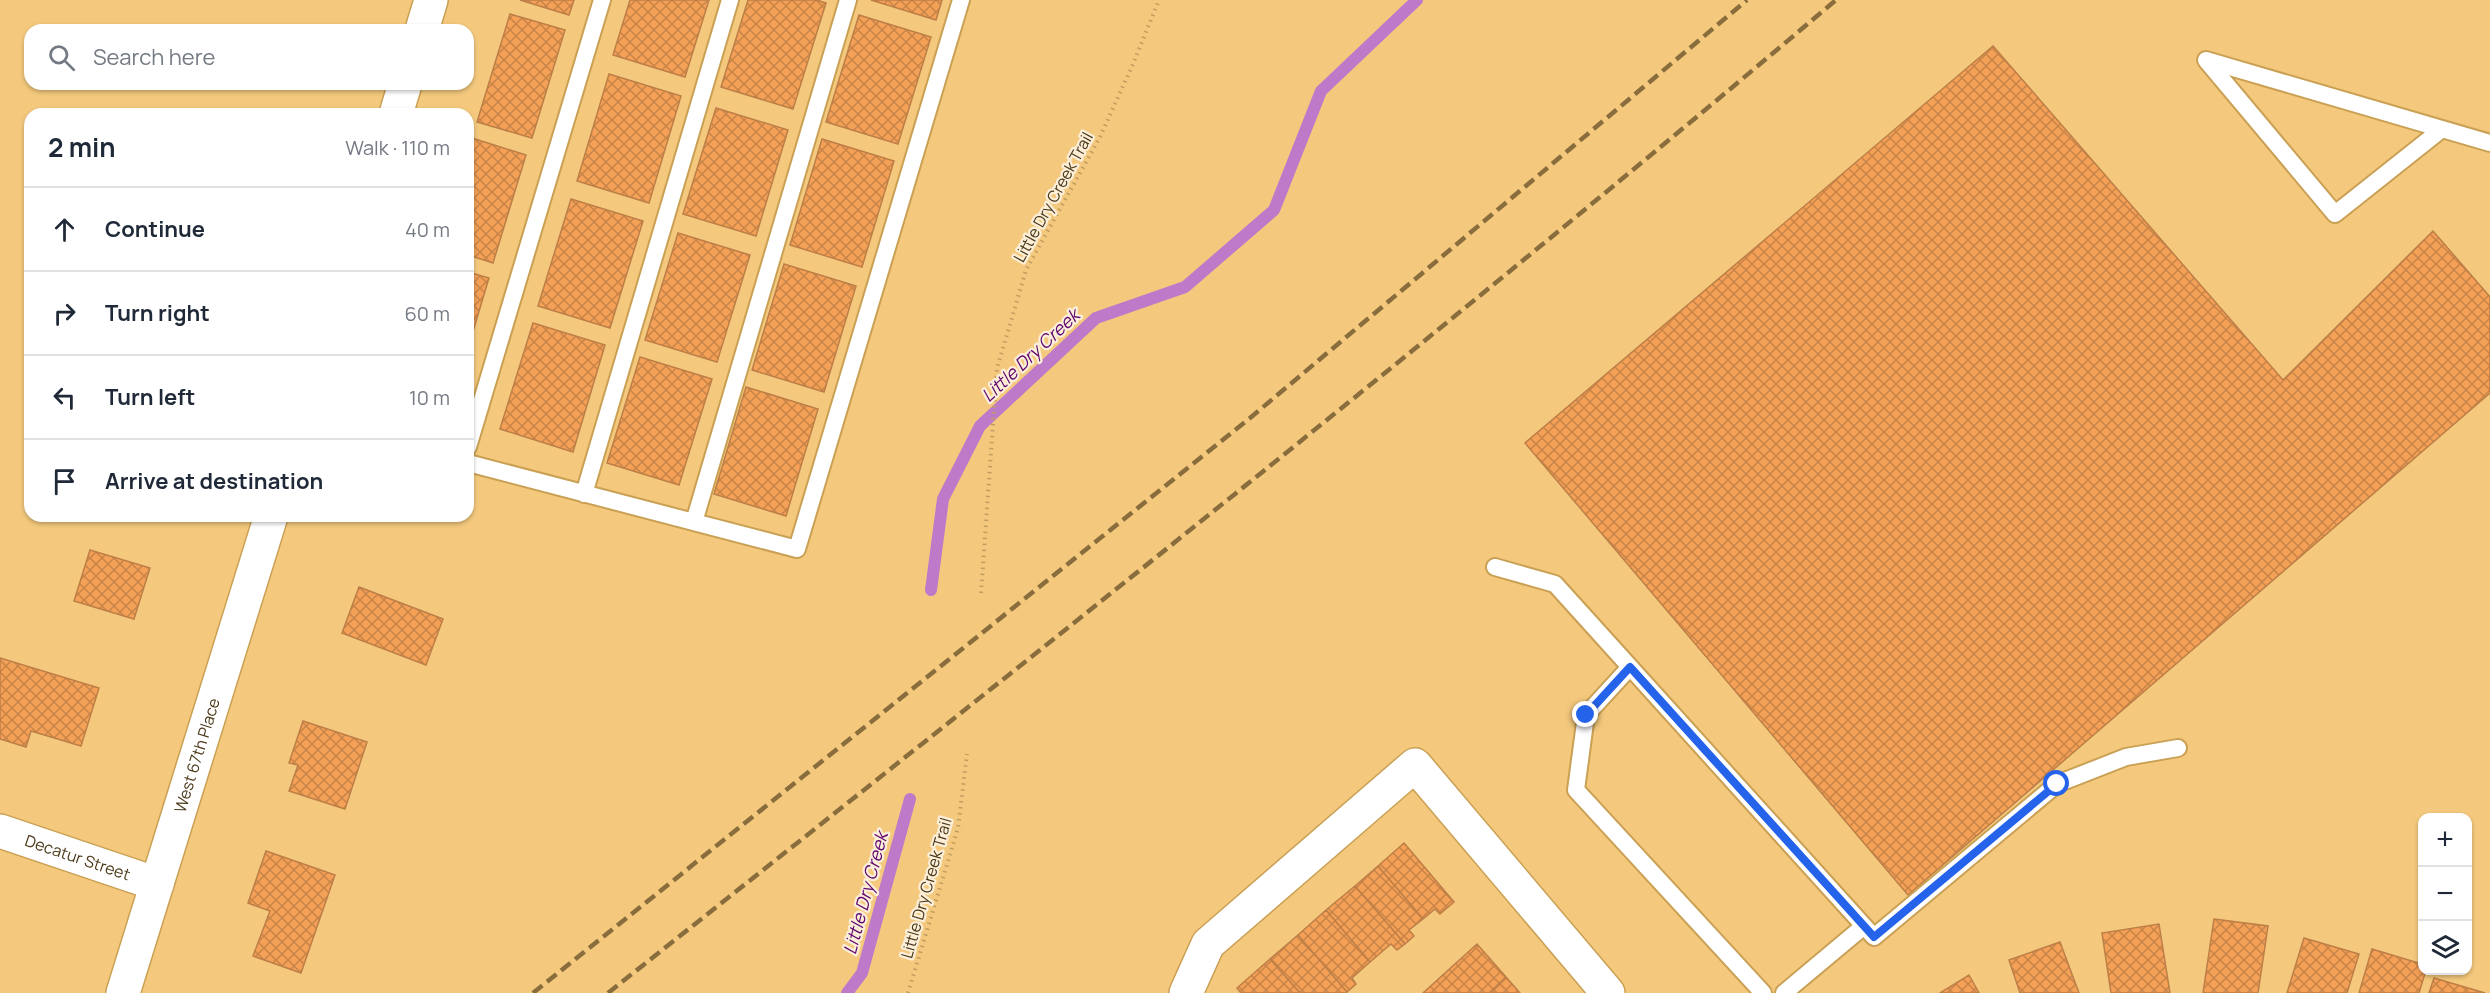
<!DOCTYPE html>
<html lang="en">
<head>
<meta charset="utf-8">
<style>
	body { margin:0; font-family:Manrope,sans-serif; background:#f6f6f7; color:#1f2937 }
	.controls { position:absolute; right:18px; bottom:18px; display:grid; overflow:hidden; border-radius:12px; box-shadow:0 2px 4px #0004 }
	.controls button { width:54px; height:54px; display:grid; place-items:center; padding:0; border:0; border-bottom:2px solid #e0e1e3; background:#fff; color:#1f2937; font:30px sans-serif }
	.stop { position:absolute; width:18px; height:18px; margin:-14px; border:4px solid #2563eb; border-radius:50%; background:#fff }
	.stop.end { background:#2563eb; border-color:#fff; box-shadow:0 2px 6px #0008 }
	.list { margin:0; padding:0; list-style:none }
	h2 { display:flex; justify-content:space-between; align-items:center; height:78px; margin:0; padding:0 24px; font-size:26px }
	h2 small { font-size:20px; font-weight:400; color:#747a83 }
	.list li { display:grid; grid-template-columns:39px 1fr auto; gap:18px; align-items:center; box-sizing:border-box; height:84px; padding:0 24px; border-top:2px solid #e0e1e3 }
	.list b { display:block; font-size:22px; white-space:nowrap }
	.list em { font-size:20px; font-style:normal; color:#747a83 }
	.icon { flex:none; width:33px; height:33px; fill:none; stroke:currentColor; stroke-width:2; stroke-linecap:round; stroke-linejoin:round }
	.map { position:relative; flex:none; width:2490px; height:993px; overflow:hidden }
	.search { position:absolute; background:#fff; box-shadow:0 2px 4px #0004; left:24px; top:24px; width:450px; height:66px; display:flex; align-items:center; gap:15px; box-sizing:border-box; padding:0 21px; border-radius:18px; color:#747a83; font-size:22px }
	.panel { position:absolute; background:#fff; box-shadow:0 2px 4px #0004; left:24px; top:108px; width:450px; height:414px; border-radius:18px }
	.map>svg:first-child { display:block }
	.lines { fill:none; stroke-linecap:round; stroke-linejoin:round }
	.stream { stroke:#bc7ac9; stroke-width:12 }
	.building { fill:url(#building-cross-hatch); stroke:#bd7e47; stroke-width:1.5 }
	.service-casing { stroke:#c9a054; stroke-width:20 }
	.minor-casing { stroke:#c9a054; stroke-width:36 }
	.path { stroke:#c19d5f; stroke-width:4; stroke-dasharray:1.5 4.5; stroke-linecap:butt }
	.service { stroke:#fff; stroke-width:16 }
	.minor { stroke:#fff; stroke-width:33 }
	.rail { stroke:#896d3d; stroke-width:4.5; stroke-dasharray:12 6; stroke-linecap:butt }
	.route { stroke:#2563eb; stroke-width:8 }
	.labels { text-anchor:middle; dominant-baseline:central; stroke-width:4.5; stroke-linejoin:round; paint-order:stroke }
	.street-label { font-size:16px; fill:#4a3818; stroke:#fcefda }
	.water-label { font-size:18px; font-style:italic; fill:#60086f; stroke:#fcefda }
</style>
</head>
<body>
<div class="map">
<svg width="2490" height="993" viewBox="0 0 2490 993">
	<defs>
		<pattern id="building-cross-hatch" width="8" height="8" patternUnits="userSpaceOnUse" patternTransform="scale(1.5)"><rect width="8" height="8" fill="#f4a157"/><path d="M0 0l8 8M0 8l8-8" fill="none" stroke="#c88447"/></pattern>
	</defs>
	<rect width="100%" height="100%" fill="#f4c97d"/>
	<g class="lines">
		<path class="stream" d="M 931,590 L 943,499 L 980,426 L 1096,318 L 1185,287 L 1274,210 L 1321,91 L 1417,0
			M 847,993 L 862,973 L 910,799"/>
	</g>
	<path class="building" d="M 520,0 L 574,0 L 569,15 Z
		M 630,0 L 709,0 L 685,77 L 613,55 Z
		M 748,0 L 817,0 L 826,3 L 793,109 L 721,87 Z
		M 871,0 L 942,0 L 936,20 Z
		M 510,14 L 565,30 L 532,138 L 477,122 Z
		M 859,15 L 931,37 L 898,144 L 826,122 Z
		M 1993,46 L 2283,380 L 2433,231 L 2490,297 L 2490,393 L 1908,895 L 1525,443 Z
		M 609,74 L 681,96 L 649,203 L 577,181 Z
		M 716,108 L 788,130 L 756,236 L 683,214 Z
		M 472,138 L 526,155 L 493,263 L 468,255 L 468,150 Z
		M 822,139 L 894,161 L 862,267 L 790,245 Z
		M 571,199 L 643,221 L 610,328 L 538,306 Z
		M 678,233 L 750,255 L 717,362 L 645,340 Z
		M 784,264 L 856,286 L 824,392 L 752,370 Z
		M 468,272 L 489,278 L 468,348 Z
		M 533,323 L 605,345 L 573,452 L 500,429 Z
		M 640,357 L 712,379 L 679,485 L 607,463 Z
		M 746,387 L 818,409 L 786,516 L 714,494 Z
		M 90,550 L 150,568 L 134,619 L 74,601 Z
		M 359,587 L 443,619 L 426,665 L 342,633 Z
		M 0,658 L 99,688 L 81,746 L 31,731 L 26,747 L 0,739 Z
		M 303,721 L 367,742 L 345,809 L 289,791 L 298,765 L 289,763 Z
		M 1404,843 L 1454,902 L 1440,914 L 1435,909 L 1423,919 L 1378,866 Z
		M 266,851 L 335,875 L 301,973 L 253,956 L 270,911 L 248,903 Z
		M 1378,866 L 1423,919 L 1409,930 L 1414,936 L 1405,944 L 1355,886 Z
		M 1355,886 L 1405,944 L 1397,950 L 1391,944 L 1370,962 L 1326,910 Z
		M 1326,910 L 1370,962 L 1352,978 L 1356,984 L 1347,992 L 1298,935 Z
		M 2214,919 L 2268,926 L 2258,993 L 2203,993 Z
		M 2159,924 L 2170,993 L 2111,993 L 2102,933 Z
		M 1298,935 L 1347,992 L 1346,993 L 1300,993 L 1270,959 Z
		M 2304,938 L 2359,954 L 2347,993 L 2287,993 Z
		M 2060,942 L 2079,993 L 2020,993 L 2009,960 Z
		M 1477,944 L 1506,977 L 1489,993 L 1423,993 Z
		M 2372,949 L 2422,964 L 2422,970 L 2426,970 L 2419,993 L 2359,993 Z
		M 1270,959 L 1300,993 L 1241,993 L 1237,988 Z
		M 1969,975 L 1979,993 L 1940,993 Z
		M 1506,977 L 1520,993 L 1489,993 Z
		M 2434,978 L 2485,993 L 2429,993 Z"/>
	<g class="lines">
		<g class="service-casing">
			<path id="service" d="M 2442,129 L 2335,214 L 2206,60 L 2490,143
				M 468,447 L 602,0
				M 468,463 L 797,549 L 961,0
				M 584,494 L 730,0
				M 694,522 L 848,0
				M 1495,567 L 1555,584 L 1874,937 L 2057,784 L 2126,757 L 2178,748
				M 1630,667 L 1586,715 L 1576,790 L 1763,993
				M 1784,993 L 1864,926"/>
		</g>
		<g class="minor-casing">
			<g id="minor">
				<path d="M 422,30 L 431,0"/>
				<path d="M 396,114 L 405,84"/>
				<path id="s1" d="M 0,831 L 157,884"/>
				<path id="s2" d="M 123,993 L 271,516"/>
				<path d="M 1186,993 L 1208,944 L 1415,765 L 1608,993"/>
			</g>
		</g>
		<path class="path" d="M 981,593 L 997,368 L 1026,270 L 1100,137 L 1133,64 L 1159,0
			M 908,993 L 958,828 L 967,754"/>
		<use href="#service" class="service"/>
		<use href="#minor" class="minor"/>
		<path class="rail" d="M 533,993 L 1250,418 L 1747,0
			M 608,993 C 1020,666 1434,340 1836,0"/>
	</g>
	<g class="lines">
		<path class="route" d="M 1586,715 L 1630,667 L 1874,937 L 2057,784"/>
	</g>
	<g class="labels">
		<g class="street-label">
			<text transform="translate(1053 197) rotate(-61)">Little Dry Creek Trail</text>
			<text stroke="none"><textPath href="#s2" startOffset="249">West 67th Place</textPath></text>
			<text stroke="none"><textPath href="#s1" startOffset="82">Decatur Street</textPath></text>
			<text transform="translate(926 888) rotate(-74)">Little Dry Creek Trail</text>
		</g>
		<g class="water-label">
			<text transform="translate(1030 355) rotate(-43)">Little Dry Creek</text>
			<text transform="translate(865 893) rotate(-75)">Little Dry Creek</text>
		</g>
	</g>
</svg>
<div class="controls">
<button>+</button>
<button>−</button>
<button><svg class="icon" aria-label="layers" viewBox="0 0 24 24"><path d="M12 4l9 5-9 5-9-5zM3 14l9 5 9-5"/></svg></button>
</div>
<div class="stop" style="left:2057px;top:784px"></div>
<div class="stop end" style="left:1586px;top:715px"></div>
<div class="search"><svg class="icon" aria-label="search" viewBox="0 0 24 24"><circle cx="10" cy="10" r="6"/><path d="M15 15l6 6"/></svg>Search here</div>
<section class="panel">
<h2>2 min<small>Walk · 110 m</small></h2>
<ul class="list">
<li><svg class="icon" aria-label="ahead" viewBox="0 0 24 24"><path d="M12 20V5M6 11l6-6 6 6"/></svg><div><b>Continue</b></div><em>40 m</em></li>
<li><svg class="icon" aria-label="right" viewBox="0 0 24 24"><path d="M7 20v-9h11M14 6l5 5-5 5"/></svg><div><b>Turn right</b></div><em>60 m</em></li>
<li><svg class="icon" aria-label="left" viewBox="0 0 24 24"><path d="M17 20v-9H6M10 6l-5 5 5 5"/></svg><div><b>Turn left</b></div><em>10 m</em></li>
<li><svg class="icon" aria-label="arrive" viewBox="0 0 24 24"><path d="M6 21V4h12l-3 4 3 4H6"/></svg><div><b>Arrive at destination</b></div></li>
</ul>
</section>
</div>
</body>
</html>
